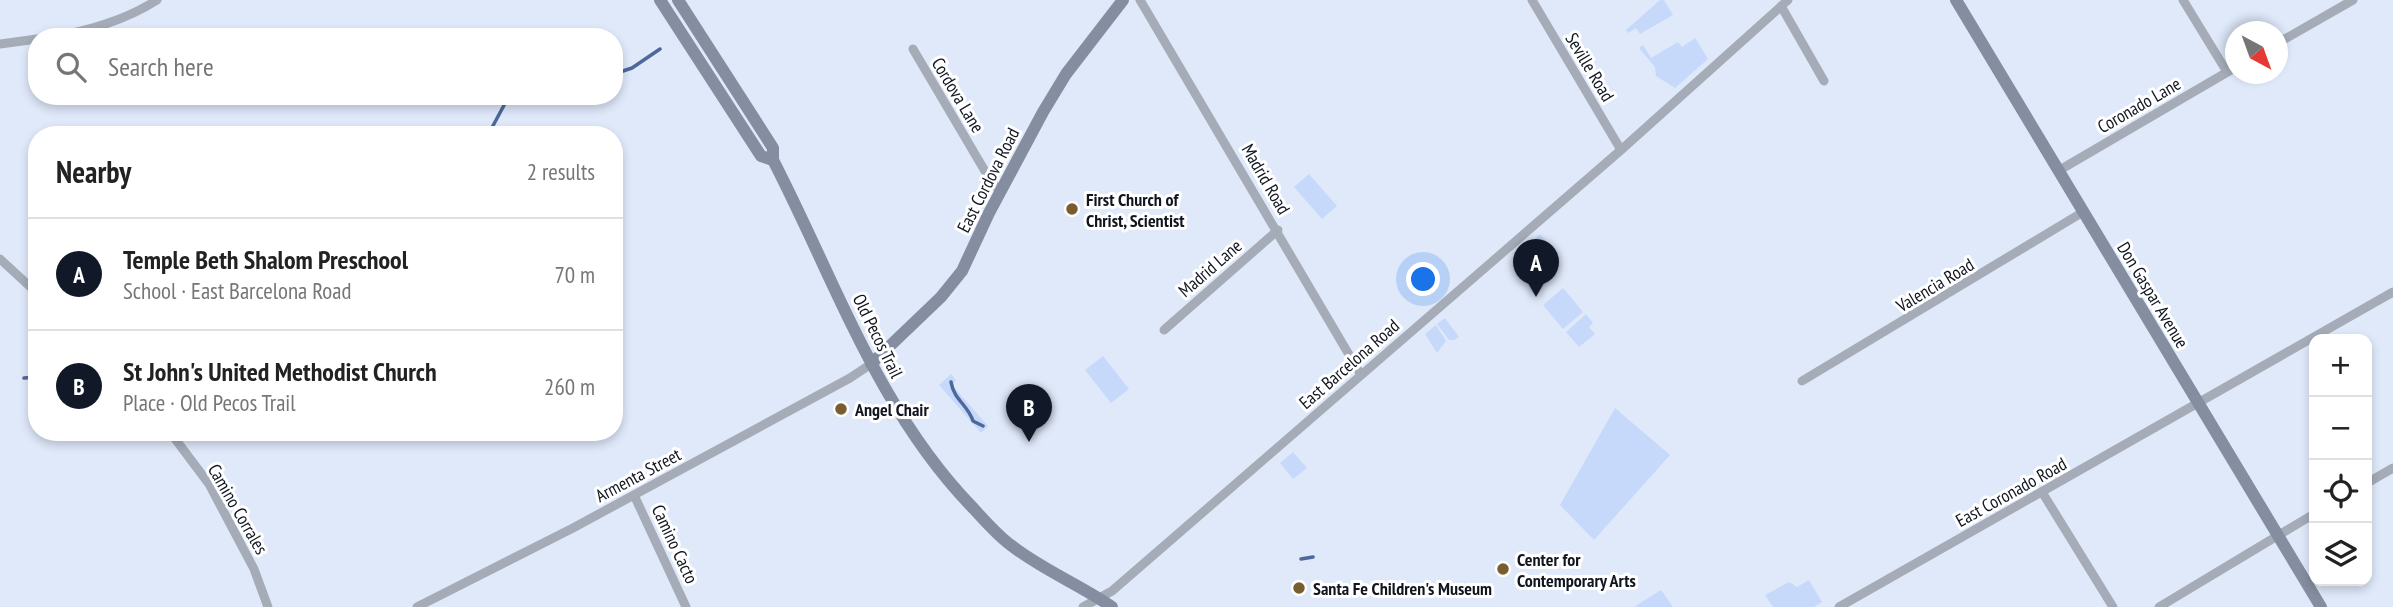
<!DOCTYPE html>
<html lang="en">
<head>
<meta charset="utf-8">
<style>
	body { margin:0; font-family:"PT Sans Narrow",sans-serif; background:#f6f6f6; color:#222 }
	.controls { position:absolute; right:21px; bottom:21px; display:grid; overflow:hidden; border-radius:14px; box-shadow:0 4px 10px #0003 }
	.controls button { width:63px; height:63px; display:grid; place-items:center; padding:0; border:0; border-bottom:2px solid #e0e0e0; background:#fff; color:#222; font:35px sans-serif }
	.compass { position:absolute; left:2225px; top:21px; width:63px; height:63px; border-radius:50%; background:#fff; box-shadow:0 4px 10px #0003; rotate:139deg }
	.you { position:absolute; left:1424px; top:280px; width:24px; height:24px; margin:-18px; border:5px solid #fff; border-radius:50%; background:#1a73e8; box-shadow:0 0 0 10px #1a73e833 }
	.badge { display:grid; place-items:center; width:46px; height:46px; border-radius:50%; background:#111827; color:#fff; font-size:23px; font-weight:700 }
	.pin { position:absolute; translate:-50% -58px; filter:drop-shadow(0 2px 4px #0008) }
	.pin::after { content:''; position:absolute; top:37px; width:24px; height:21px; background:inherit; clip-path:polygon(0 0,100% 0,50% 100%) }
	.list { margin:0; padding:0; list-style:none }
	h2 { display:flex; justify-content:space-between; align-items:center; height:91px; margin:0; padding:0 28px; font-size:30px }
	h2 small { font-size:23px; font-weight:400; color:#767676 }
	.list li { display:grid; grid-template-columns:46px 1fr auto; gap:21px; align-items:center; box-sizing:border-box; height:112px; padding:0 28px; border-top:2px solid #e0e0e0 }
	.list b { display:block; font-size:26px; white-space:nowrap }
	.list p { margin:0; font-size:23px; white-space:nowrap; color:#767676 }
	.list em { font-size:23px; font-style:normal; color:#767676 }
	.icon { flex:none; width:38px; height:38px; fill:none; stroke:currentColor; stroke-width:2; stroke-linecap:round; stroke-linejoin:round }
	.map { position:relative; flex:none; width:2393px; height:607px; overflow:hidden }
	.search { position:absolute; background:#fff; box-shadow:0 4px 10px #0003; left:28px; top:28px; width:595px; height:77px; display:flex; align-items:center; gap:18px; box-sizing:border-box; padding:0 24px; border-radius:28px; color:#767676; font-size:26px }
	.panel { position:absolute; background:#fff; box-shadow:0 4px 10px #0003; left:28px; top:126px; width:595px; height:315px; border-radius:28px }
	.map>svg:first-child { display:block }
	.green { fill:#c6d9fb }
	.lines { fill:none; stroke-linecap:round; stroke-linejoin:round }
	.stream { stroke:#4d689a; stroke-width:3.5 }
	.street { stroke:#a5acb8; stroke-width:9 }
	.secondary { stroke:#848ea0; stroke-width:12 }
	.poi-dot { fill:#795d30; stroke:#fff; stroke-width:2.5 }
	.labels { text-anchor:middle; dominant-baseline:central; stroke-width:6; stroke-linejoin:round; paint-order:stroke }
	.street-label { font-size:18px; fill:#10151f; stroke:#fff }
	.poi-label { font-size:18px; font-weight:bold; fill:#10151f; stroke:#fff; text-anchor:start }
</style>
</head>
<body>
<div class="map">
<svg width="2393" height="607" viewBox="0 0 2393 607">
	<rect width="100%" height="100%" fill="#dfe9fa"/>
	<path class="green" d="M 1660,0 L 1664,0 L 1673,15 L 1640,34 L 1636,28 L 1628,33 L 1626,30 Z
		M 1695,38 L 1708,59 L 1675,88 L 1656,76 L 1655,67 L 1639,48 L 1643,45 L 1651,58 L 1678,42 L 1682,47 Z
		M 1309,174 L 1337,206 L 1322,219 L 1294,187 Z
		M 1540,234 L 1547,242 L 1547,260 L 1532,242 Z
		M 1563,288 L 1583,312 L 1563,329 L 1543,305 Z
		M 1586,314 L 1593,323 L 1589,327 L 1595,334 L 1579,347 L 1566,332 Z
		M 1445,318 L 1459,337 L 1454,340 L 1449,340 L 1437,324 Z
		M 1436,325 L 1446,341 L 1437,353 L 1425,334 Z
		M 1103,356 L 1129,389 L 1111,403 L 1085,370 Z
		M 951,374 L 956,380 L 952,385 L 988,426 L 981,433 L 939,385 Z
		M 1615,408 L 1670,455 L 1594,540 L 1560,505 Z
		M 1293,452 L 1307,468 L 1293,479 L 1280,463 Z
		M 1809,580 L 1822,602 L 1814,607 L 1773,607 L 1765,595 L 1789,582 L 1797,587 Z
		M 1661,590 L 1673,607 L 1634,607 Z"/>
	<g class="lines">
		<path class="stream" d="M 614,74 L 632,68 L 660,49
			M 488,135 L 509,96
			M 24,378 L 37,377
			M 951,382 C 954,400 968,405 973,421 L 983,426
			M 1301,559 L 1313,557"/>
		<path class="street" d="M 1140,0 L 1361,375
			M 1532,0 L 1621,150
			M 2183,0 L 2227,72
			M 1781,6 L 1824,81
			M 50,37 C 86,32 126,20 157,0
			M 2278,43 L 2353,0
			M 0,44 L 37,39
			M 913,49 L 992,183 L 1001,192
			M 2058,171 L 2236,67
			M 0,259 L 37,293
			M 1164,330 L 1278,230
			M 1802,381 L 2083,212
			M 170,432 L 209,484 L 254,569 L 268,607
			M 2367,483 L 2393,468
			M 2042,492 L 2113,607
			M 634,495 L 686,607
			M 417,607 L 573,528 L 850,378 L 871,364
			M 1083,607 L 1112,591 L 1621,150 L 1788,0
			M 1839,607 L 2393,292
			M 2159,607 L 2314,514"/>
		<path class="secondary" d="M 660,0 L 761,156 L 773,160
			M 678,0 L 773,148 L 773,160 C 835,280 878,411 974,509 C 986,522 998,536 1012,546 C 1043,570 1080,585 1112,607
			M 1956,0 L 2321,607
			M 871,364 L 941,297 L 962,271 L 989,213 L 1043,112 L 1066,74 L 1123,0"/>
	</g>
	<g class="poi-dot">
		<circle cx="1072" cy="209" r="7"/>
		<circle cx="841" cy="409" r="7"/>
		<circle cx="1503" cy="569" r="7"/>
		<circle cx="1299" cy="588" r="7"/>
	</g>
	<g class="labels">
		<g class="street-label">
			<text transform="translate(1590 67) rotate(59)">Seville Road</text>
			<text transform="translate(958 95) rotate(59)">Cordova Lane</text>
			<text transform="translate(2139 105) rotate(-30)">Coronado Lane</text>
			<text transform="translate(1266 179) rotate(60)">Madrid Road</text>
			<text transform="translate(988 180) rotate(-63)">East Cordova Road</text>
			<text transform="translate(1210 268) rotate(-41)">Madrid Lane</text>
			<text transform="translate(1935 285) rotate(-31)">Valencia Road</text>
			<text transform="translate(2153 295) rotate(59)">Don Gaspar Avenue</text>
			<text transform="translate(878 336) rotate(64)">Old Pecos Trail</text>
			<text transform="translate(1349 364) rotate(-41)">East Barcelona Road</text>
			<text transform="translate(638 475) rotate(-28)">Armenta Street</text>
			<text transform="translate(2011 492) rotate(-29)">East Coronado Road</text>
			<text transform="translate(238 509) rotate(60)">Camino Corrales</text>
			<text transform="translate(675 544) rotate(65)">Camino Cacto</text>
		</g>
		<g class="poi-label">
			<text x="1086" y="199">First Church of<tspan x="1086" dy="21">Christ, Scientist</tspan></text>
			<text x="855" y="409">Angel Chair</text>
			<text x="1517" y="559">Center for<tspan x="1517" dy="21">Contemporary Arts</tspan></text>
			<text x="1313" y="588">Santa Fe Children's Museum</text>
		</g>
	</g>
</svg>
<div class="controls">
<button>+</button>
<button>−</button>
<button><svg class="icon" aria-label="locate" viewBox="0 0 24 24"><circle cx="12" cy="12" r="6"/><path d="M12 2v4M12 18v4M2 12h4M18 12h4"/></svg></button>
<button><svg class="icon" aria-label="layers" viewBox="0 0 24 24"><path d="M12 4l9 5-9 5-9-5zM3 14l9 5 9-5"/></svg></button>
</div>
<svg class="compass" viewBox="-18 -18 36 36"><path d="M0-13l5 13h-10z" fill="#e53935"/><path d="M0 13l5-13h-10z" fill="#767676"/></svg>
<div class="you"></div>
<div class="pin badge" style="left:1536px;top:297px">A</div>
<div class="pin badge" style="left:1029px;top:442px">B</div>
<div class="search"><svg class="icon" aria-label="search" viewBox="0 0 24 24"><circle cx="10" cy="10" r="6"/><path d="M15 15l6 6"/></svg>Search here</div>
<section class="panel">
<h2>Nearby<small>2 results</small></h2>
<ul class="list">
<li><span class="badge">A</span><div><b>Temple Beth Shalom Preschool</b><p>School · East Barcelona Road</p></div><em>70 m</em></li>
<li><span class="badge">B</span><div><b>St John's United Methodist Church</b><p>Place · Old Pecos Trail</p></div><em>260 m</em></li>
</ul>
</section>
</div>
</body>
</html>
